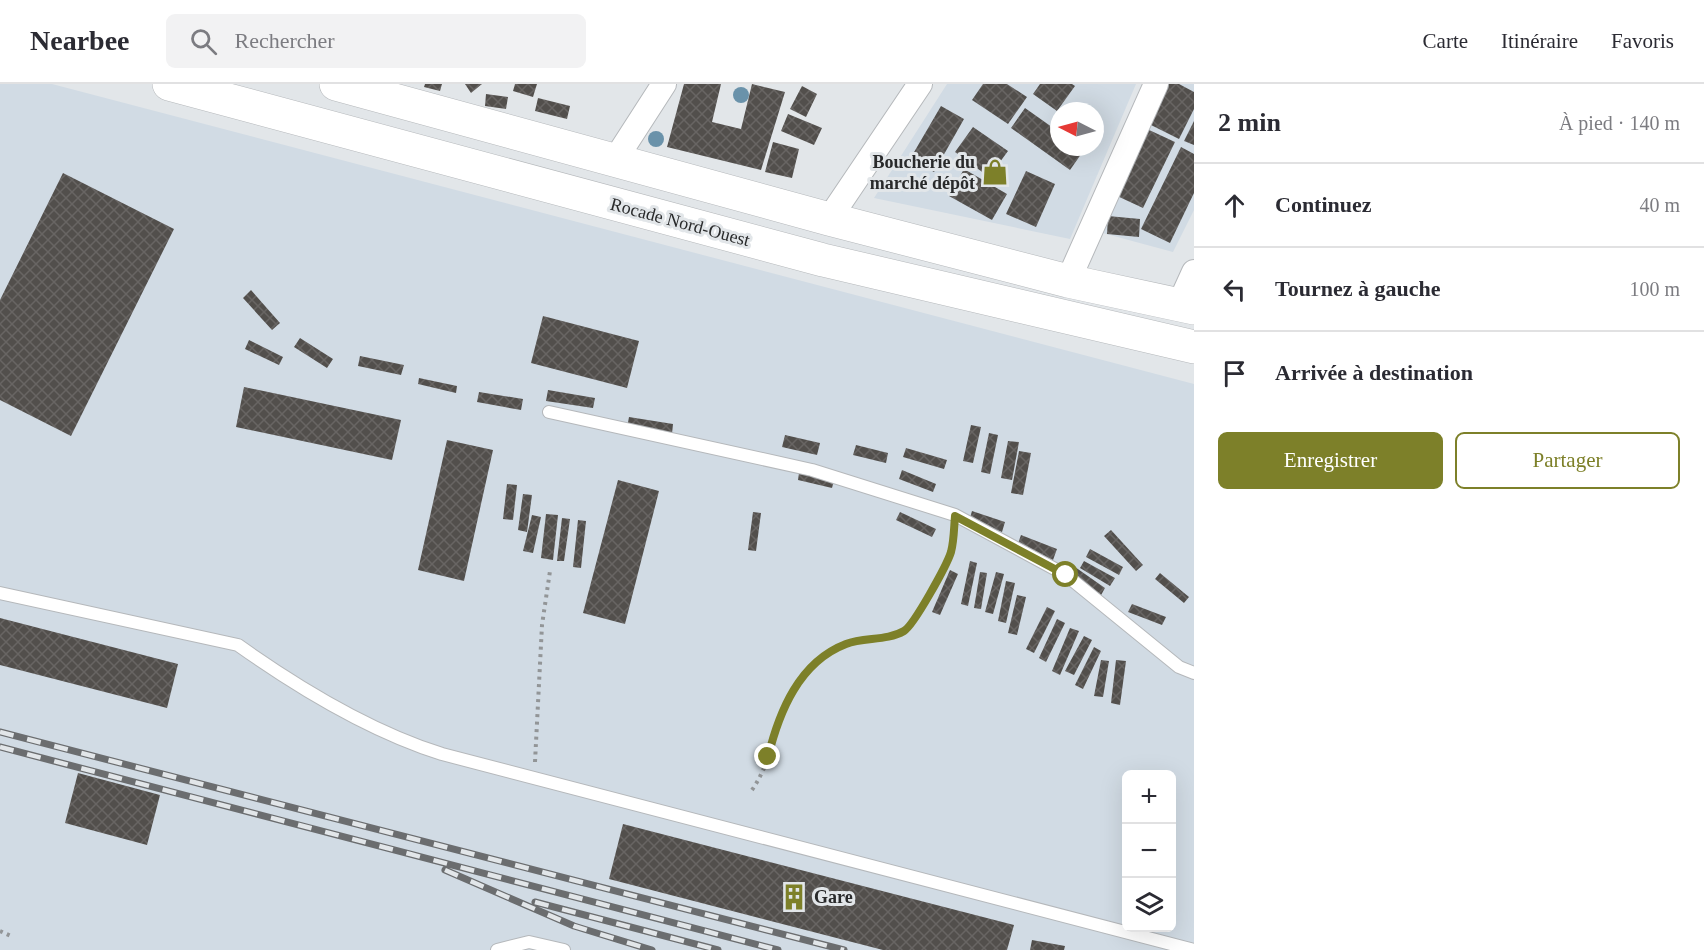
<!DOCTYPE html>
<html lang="fr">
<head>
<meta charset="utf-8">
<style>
	body { margin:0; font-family:"Times New Roman",serif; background:#f2f2f3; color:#2b2b33 }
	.controls { position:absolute; right:18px; bottom:18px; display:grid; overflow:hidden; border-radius:9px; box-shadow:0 6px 24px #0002 }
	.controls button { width:54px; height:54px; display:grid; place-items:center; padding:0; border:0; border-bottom:2px solid #e1e1e2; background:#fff; color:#2b2b33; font:30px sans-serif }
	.compass { position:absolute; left:1050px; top:18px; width:54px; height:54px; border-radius:50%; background:#fff; box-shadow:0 6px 24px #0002; rotate:276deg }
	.stop { position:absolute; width:18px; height:18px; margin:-14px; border:4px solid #7d8029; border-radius:50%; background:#fff }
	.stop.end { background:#7d8029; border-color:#fff; box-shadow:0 2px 6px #0008 }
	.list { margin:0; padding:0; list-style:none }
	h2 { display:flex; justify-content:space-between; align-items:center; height:78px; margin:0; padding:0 24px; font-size:26px }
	h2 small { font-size:20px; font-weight:400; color:#7c7c81 }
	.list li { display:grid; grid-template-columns:39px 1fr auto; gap:18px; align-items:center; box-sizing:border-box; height:84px; padding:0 24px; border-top:2px solid #e1e1e2 }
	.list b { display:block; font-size:22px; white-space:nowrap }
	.list em { font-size:20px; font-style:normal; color:#7c7c81 }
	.actions { display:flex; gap:12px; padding:18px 24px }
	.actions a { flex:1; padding:14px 0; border:2px solid #7d8029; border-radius:9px; text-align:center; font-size:21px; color:#7d8029 }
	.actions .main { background:#7d8029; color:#fff }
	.icon { flex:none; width:33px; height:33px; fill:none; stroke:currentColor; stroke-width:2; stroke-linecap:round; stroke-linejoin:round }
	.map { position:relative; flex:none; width:1194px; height:866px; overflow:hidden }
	header { display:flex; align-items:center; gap:36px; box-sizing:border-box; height:84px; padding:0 30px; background:#fff; border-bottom:2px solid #e1e1e2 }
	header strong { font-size:28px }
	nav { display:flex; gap:33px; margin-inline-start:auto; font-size:21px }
	.search { width:420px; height:54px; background:#f2f2f3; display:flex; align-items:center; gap:15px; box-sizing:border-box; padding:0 21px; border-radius:9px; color:#7c7c81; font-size:22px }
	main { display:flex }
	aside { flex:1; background:#fff }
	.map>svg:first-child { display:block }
	.built { fill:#d1dbe4; fill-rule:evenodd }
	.building { fill:url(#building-cross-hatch) }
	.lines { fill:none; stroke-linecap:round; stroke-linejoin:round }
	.service-casing { stroke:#b5b8bb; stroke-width:14 }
	.minor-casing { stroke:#b5b8bb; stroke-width:26 }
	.primary-casing { stroke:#b5b8bb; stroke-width:34 }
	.path { stroke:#929597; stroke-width:4; stroke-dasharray:3 4.5; stroke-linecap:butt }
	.service { stroke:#fff; stroke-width:12 }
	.minor { stroke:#fff; stroke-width:24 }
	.primary { stroke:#fff; stroke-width:33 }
	.rail-casing { stroke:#6b6d6f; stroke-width:7 }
	.rail { stroke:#e2e6e9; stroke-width:4.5; stroke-dasharray:14; stroke-linecap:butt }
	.tree { fill:#6a92aa }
	.route { stroke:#7d8029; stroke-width:8 }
	.labels { text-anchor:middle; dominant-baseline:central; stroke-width:6; stroke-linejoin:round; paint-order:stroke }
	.poi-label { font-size:18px; font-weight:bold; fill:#292a2b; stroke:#e2e6e9; text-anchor:end }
	.street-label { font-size:18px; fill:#292a2b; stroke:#e2e6e9 }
</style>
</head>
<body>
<header>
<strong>Nearbee</strong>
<div class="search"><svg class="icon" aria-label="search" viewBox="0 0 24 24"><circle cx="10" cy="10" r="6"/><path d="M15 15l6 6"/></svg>Rechercher</div>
<nav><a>Carte</a><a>Itinéraire</a><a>Favoris</a></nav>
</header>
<main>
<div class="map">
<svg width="1194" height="866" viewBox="0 0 1194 866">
	<defs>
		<pattern id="building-cross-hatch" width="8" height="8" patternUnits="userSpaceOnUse" patternTransform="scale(1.5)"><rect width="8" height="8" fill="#524f4c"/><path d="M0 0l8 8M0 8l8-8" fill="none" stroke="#686563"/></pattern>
	</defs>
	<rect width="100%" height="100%" fill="#e2e6e9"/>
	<path class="built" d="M 0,0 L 52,0 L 1194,300 L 1194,866 L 0,866 ZM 1126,690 L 1172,690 L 1172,844 L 1126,844 Z
		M 947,0 L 1136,0 L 1070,155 L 874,114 ZM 1059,27 L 1095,27 L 1095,63 L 1059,63 Z
		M 1169,0 L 1194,0 L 1194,126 L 1173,168 L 1099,148 Z"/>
	<path class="building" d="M 425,0 L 442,0 L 440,7 L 424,3 Z
		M 465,0 L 482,0 L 471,9 Z
		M 515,0 L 537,0 L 533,13 L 513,7 Z
		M 684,0 L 721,0 L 712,38 L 741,45 L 752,0 L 785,8 L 761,86 L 667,63 Z
		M 983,0 L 1007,0 L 1027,13 L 1008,40 L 972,16 Z
		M 1040,0 L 1072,0 L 1075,2 L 1057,27 L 1033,10 Z
		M 1168,0 L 1179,0 L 1194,8 L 1194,25 L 1179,55 L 1149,40 Z
		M 802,2 L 817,10 L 806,33 L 790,25 Z
		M 486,10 L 508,13 L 506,25 L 485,22 Z
		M 538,14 L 570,22 L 567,35 L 535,27 Z
		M 941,22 L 964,35 L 934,88 L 910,75 Z
		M 1025,24 L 1059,48 L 1059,63 L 1080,63 L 1084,66 L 1070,86 L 1011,44 Z
		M 788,30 L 822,44 L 814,61 L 781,47 Z
		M 1194,37 L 1194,61 L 1184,57 Z
		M 973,43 L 1008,67 L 989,93 L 955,68 Z
		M 1147,45 L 1175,58 L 1143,124 L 1115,111 Z
		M 773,58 L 799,65 L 792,94 L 765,88 Z
		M 1181,63 L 1194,70 L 1194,109 L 1170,159 L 1141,145 Z
		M 964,85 L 1007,110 L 992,136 L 949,112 Z
		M 1026,87 L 1055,100 L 1036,143 L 1006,130 Z
		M 63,89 L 174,145 L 71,352 L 0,316 L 0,216 Z
		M 1108,132 L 1140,135 L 1139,153 L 1107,150 Z
		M 251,206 L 280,239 L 272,246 L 243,214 Z
		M 543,232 L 639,257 L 627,304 L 531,279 Z
		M 300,254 L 333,275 L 327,284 L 294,263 Z
		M 249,256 L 283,273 L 279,281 L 245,265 Z
		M 360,272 L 404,281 L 401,291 L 358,282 Z
		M 419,294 L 457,302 L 456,309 L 418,300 Z
		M 244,303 L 401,336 L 392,376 L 236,343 Z
		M 548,306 L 595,314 L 593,324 L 546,317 Z
		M 479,308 L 523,315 L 521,326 L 477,318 Z
		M 629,333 L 673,340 L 672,350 L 627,344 Z
		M 971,341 L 981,343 L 973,379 L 963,377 Z
		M 989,349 L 998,351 L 990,390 L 981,388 Z
		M 785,351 L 820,359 L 817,371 L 782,363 Z
		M 447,356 L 493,366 L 464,497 L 418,486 Z
		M 1008,357 L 1019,358 L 1012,396 L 1001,394 Z
		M 856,361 L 888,369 L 886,379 L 853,371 Z
		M 906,364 L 947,376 L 944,385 L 903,373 Z
		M 1019,367 L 1031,369 L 1023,411 L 1011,409 Z
		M 902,386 L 936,400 L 933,408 L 899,395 Z
		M 799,389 L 834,397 L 832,404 L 798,396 Z
		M 618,396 L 659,407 L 625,540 L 583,529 Z
		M 507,400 L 517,401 L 513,436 L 503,435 Z
		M 523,410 L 532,411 L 527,448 L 518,446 Z
		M 972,427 L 1005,438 L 1002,448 L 969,437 Z
		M 753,428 L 761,429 L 756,467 L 748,466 Z
		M 900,428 L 936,445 L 932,453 L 896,436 Z
		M 546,430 L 558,431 L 553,476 L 541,474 Z
		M 532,431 L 541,433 L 533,469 L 523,467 Z
		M 562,434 L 570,435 L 564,477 L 557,477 Z
		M 578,436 L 586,437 L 581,484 L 573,483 Z
		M 1111,446 L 1143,481 L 1136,487 L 1104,452 Z
		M 1021,451 L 1057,465 L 1053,476 L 1017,462 Z
		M 1090,465 L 1123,483 L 1119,491 L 1086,473 Z
		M 970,477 L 977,479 L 968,522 L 961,520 Z
		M 1084,477 L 1115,494 L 1110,502 L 1080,484 Z
		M 1075,483 L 1105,504 L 1100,513 L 1069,491 Z
		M 950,486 L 958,490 L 940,531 L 932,528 Z
		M 980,488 L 987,489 L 981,525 L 974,524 Z
		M 996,488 L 1004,490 L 993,530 L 985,528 Z
		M 1160,489 L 1189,513 L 1184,519 L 1155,495 Z
		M 1006,497 L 1015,499 L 1006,539 L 998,537 Z
		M 1017,511 L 1026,513 L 1017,551 L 1008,549 Z
		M 1132,520 L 1166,533 L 1162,541 L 1128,528 Z
		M 1047,523 L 1055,527 L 1034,569 L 1026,565 Z
		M 0,534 L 178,580 L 167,624 L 0,581 Z
		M 1057,535 L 1065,539 L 1046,578 L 1039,574 Z
		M 1070,544 L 1079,547 L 1060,591 L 1052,587 Z
		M 1084,552 L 1092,556 L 1074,591 L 1065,587 Z
		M 1094,563 L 1101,567 L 1083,605 L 1075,601 Z
		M 1101,576 L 1109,577 L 1103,613 L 1094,612 Z
		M 1116,576 L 1126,577 L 1120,621 L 1111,619 Z
		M 78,689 L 160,711 L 147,761 L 65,739 Z
		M 623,740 L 1014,841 L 1007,866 L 883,866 L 609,795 Z
		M 1032,856 L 1065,862 L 1064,866 L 1030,866 Z"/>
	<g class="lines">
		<g class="service-casing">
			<path id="service" d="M 549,328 L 812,386 L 955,431 L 1066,491 L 1179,583 L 1194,589
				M 0,509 L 238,561 C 300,605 369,647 442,670 L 1194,866
				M 497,866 L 529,858 L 564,866"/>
		</g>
		<g class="minor-casing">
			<path id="minor" d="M 615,76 L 664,0
				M 829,135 L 920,0
				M 1068,197 L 1156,0
				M 1179,221 L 1194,188"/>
		</g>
		<g class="primary-casing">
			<path id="primary" d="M 169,0 L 823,176 L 1194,263
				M 336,0 L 829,135 L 1068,197 L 1194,224"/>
		</g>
		<path class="path" d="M 535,678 L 542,541 L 550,487
			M 752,706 C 777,670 775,625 805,591 C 815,579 833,563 849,559 C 867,555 886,555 903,547 C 913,542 946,483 950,470 C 953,463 952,454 953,447
			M 0,847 L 13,853"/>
		<use href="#service" class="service"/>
		<use href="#minor" class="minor"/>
		<use href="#primary" class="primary"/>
		<g class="rail-casing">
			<path id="rail" d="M 0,648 L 844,866
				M 0,663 L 778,866
				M 445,786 L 574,842 L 652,866
				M 535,818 L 718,866"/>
		</g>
		<use href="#rail" class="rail"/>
	</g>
	<g class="tree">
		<circle cx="741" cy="11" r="8"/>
		<circle cx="656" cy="55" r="8"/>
	</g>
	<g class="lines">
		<path class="route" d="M 768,673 C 779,628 799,578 846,560 C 864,553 887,557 904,547 C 914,541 947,481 951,468 C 954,457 954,443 955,432 L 1066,491"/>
	</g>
	<defs>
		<g id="shop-bare" transform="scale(2.07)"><path d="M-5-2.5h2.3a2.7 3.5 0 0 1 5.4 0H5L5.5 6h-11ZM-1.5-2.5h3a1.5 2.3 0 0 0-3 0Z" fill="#7d8029" stroke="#e2e6e9" stroke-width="2.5" paint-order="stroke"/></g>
		<g id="building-bare" transform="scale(2.07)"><path d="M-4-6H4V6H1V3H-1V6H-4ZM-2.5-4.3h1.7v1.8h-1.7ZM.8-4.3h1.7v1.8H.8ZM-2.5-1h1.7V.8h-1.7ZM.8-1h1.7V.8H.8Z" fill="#7d8029" stroke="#e2e6e9" stroke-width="2.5" paint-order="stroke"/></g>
	</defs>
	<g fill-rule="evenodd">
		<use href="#shop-bare" x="995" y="88"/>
		<use href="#building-bare" x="794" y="813"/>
	</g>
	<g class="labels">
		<g class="poi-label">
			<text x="975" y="78">Boucherie du<tspan x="975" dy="21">marché dépôt</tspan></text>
			<text x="814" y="813" text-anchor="start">Gare</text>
		</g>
		<g class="street-label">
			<text transform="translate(680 138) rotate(15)">Rocade Nord-Ouest</text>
		</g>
	</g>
</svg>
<div class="controls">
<button>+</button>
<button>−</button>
<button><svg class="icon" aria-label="layers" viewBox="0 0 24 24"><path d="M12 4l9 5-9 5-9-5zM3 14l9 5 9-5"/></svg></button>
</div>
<svg class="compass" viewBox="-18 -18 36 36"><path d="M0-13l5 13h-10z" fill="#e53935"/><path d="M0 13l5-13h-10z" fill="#7c7c81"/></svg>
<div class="stop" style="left:1066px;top:491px"></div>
<div class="stop end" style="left:768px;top:673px"></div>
</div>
<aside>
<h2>2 min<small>À pied · 140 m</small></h2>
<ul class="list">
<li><svg class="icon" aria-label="ahead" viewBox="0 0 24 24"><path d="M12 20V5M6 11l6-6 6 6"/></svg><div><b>Continuez</b></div><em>40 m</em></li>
<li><svg class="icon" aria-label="left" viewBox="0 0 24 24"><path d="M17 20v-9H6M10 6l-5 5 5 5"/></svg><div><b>Tournez à gauche</b></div><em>100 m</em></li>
<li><svg class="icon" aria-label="arrive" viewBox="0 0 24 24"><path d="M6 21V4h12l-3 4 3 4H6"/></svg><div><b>Arrivée à destination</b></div></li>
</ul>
<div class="actions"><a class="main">Enregistrer</a><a>Partager</a></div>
</aside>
</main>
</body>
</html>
